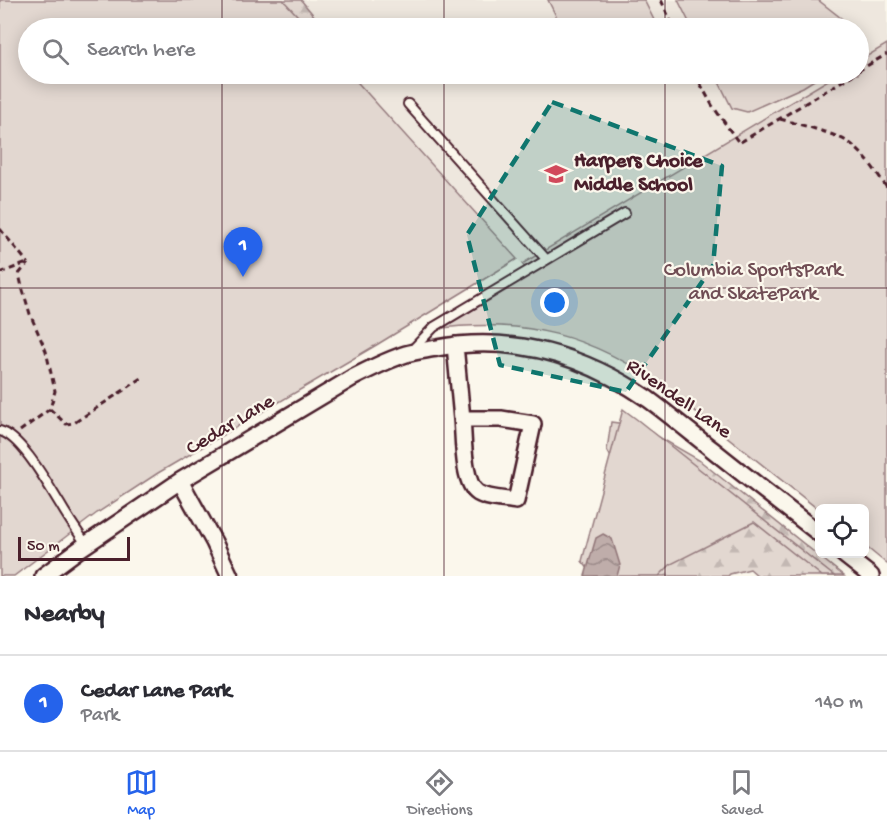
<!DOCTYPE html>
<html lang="en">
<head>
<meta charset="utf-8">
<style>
	body { margin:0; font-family:"Gochi Hand",sans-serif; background:#f2f2f3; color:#2b2b33 }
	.controls { position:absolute; right:18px; bottom:18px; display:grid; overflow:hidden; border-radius:9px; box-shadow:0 3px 15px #0003 }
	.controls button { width:54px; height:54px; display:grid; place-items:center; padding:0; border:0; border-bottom:2px solid #e1e1e2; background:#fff; color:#2b2b33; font:30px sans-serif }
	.scale { position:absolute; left:18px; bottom:15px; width:112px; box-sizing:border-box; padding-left:6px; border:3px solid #4a1f2b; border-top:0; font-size:16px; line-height:21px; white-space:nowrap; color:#4a1f2b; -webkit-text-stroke:4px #fbf7ec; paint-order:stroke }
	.you { position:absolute; left:555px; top:303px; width:21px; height:21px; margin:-15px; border:4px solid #fff; border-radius:50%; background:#1a73e8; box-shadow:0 0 0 9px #1a73e833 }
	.badge { display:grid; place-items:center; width:39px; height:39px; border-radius:50%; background:#2563eb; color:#fff; font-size:20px; font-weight:700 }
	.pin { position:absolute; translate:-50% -50px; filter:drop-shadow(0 2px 3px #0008) }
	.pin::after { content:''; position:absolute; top:32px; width:21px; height:18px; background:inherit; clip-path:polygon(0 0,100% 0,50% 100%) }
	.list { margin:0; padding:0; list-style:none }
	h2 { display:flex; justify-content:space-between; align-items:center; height:78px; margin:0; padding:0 24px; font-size:26px }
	h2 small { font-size:20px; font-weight:400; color:#7c7c81 }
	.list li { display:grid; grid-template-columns:39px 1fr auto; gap:18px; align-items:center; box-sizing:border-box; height:96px; padding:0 24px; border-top:2px solid #e1e1e2 }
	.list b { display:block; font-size:22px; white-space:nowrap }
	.list p { margin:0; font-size:20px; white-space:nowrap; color:#7c7c81 }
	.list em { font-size:20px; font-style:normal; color:#7c7c81 }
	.icon { flex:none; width:33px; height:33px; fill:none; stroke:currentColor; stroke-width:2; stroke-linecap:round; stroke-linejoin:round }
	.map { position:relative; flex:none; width:887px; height:576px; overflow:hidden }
	.search { position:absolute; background:#fff; box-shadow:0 3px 15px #0003; left:18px; right:18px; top:18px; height:66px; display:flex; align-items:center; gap:15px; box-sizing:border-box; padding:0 21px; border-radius:33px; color:#7c7c81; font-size:22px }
	.sheet { height:174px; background:#fff }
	nav { display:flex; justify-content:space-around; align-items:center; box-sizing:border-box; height:84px; border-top:2px solid #e1e1e2; background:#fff; font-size:16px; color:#7c7c81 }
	nav a { display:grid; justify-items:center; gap:3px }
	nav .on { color:#2563eb }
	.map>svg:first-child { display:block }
	.built { fill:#eee7de }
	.forest { fill:url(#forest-firs); stroke:#967b7e; stroke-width:1.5 }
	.park { fill:#e2d7d0; stroke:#967b7e; stroke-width:1.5 }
	.water { fill:url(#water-waves); stroke:#907477; stroke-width:1.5 }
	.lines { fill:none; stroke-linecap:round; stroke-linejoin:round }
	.service-casing { stroke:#4a1f2b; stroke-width:12 }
	.minor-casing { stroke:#4a1f2b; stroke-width:20 }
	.path { stroke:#4a1f2b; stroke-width:3; stroke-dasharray:6 4.5; stroke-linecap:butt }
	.service { stroke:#fbf7ec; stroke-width:8 }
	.minor { stroke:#fbf7ec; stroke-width:15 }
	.marked { fill:#0f766e; fill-opacity:0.2; stroke:#0f766e; stroke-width:4.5; stroke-dasharray:12 8; stroke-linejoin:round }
	.grid { fill:none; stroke:#4a1f2b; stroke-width:1.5; stroke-opacity:0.55 }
	.labels { text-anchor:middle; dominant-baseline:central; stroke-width:4.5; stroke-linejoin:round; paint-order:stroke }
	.poi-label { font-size:21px; font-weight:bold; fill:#4a1f2b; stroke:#fbf7ec; text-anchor:start }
	.park-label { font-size:21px; fill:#704d54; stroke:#fbf7ec }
	.street-label { font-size:21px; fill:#4a1f2b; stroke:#fbf7ec }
</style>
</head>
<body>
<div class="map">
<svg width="887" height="576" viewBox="0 0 887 576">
	<defs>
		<pattern id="forest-firs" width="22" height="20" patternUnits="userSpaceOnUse" patternTransform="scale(1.5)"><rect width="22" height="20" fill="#e2d7d0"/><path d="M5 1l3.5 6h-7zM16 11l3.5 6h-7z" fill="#c3b8b3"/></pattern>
		<pattern id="water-waves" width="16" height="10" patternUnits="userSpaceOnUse" patternTransform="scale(1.5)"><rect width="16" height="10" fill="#bfadaa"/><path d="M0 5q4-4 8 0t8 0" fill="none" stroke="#9d8c8b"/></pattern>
	</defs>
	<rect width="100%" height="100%" fill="#fbf7ec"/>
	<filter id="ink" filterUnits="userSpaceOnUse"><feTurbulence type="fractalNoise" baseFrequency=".0167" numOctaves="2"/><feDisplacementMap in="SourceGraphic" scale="12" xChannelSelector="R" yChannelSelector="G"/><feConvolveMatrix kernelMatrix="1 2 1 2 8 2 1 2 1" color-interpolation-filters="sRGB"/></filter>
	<g filter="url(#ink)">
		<path class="built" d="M 283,0 L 887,0 L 887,44 L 859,61 L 858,28 L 309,28 Z
			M 350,74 L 838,74 L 522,264 Z"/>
		<path class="forest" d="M 214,0 L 301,0 L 324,28 L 237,28 Z
			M 611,422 L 640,426 L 699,460 L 844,576 L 758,576 L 750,569 L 730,574 L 728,576 L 632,576 L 633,497 L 607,450 Z"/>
		<path class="park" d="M 0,0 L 283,0 L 309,28 L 28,28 L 28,74 L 350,74 L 517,259 L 378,344 L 158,473 L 97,513 L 14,576 L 0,576 Z
			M 548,0 L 644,0 L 654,20 L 635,28 L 562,28 Z
			M 678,0 L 818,0 L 841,18 L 847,28 L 692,28 Z
			M 887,44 L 887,564 L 865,546 L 864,508 L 820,508 L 819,510 L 666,388 C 591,335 525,317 434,329 L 528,271 L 522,264 L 838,74 L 858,74 L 859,61 Z
			M 715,74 L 824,74 L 803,87 L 747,112 L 732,108 Z
			M 623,409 L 639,421 L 834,576 L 822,576 L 754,522 L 671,564 L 659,576 L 594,576 L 582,561 Z"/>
		<path class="water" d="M 603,534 L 612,539 L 620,565 L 617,576 L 585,576 L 596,538 Z"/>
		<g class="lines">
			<g class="service-casing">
				<path id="service" d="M 408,104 L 546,259
					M 411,351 L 434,327 L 625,213
					M 0,431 C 22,437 48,485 60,504 C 68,518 77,531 86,544"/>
			</g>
			<g class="minor-casing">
				<path id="minor" d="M 455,345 L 462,419 L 501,419 L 533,424 L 516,501 C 504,499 488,499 478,493 C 462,483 464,436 462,419
					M 180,481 L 214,542 L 230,576
					M 843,554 L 871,576
					M 43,576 L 81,548 L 180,481 L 352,378 C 370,369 387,360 406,354 C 416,351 427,350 437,348 C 513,334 585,356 648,399 C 670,415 691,433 713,450 C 748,478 784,506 820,534"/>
			</g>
			<path class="path" d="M 661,0 L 674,28
				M 858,71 L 887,54
				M 695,74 L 712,105 L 739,143 L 854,74
				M 780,119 C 798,124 838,134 851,144 C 866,156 877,173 887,188
				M 0,229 L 28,263
				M 0,273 L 27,263
				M 50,409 L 66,424 L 74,423 L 145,376
				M 20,431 L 50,409 L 55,391 L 46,351 L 30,314 L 22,287 L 19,274 L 28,263"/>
			<use href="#service" class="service"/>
			<use href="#minor" class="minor"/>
		</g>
	</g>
	<path class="marked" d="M 552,102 L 722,166 L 713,266 L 626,392 L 500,365 L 467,235 Z"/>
	<path class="grid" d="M 222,0 L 222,28M 444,0 L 444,28M 665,0 L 665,28M 222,74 L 222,576M 444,74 L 444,576M 665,74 L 665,576M 0,288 L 887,288"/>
	<defs>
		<g id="school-bare" transform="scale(1.8)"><path d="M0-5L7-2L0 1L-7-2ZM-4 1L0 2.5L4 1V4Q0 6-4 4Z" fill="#d1495b" stroke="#fbf7ec" stroke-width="2.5" paint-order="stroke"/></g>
	</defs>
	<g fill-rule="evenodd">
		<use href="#school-bare" x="556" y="174"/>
	</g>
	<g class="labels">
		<g class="poi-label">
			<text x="574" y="162">Harpers Choice<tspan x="574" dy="24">Middle School</tspan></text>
		</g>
		<g class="park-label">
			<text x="753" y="271">Columbia SportsPark<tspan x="753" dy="24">and SkatePark</tspan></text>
		</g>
		<g class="street-label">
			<text transform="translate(678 400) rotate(35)">Rivendell Lane</text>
			<text transform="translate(231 426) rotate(-31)">Cedar Lane</text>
		</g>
	</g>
</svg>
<div class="controls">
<button><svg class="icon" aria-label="locate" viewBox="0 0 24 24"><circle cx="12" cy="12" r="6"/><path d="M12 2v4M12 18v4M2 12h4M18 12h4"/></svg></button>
</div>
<div class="scale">50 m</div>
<div class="you"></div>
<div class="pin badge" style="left:243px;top:277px">1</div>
<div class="search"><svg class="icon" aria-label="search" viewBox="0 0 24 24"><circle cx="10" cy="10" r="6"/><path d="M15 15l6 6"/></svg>Search here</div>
</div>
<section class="sheet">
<h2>Nearby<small></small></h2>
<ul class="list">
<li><span class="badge">1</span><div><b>Cedar Lane Park</b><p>Park</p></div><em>140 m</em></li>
</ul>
</section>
<nav>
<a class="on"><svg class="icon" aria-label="map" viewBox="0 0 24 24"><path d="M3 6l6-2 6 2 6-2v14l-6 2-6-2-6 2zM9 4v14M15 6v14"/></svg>Map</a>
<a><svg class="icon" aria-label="directions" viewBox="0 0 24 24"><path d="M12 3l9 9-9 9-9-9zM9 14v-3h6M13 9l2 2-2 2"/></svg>Directions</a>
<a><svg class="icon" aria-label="saved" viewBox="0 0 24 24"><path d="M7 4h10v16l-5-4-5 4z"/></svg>Saved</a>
</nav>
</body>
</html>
